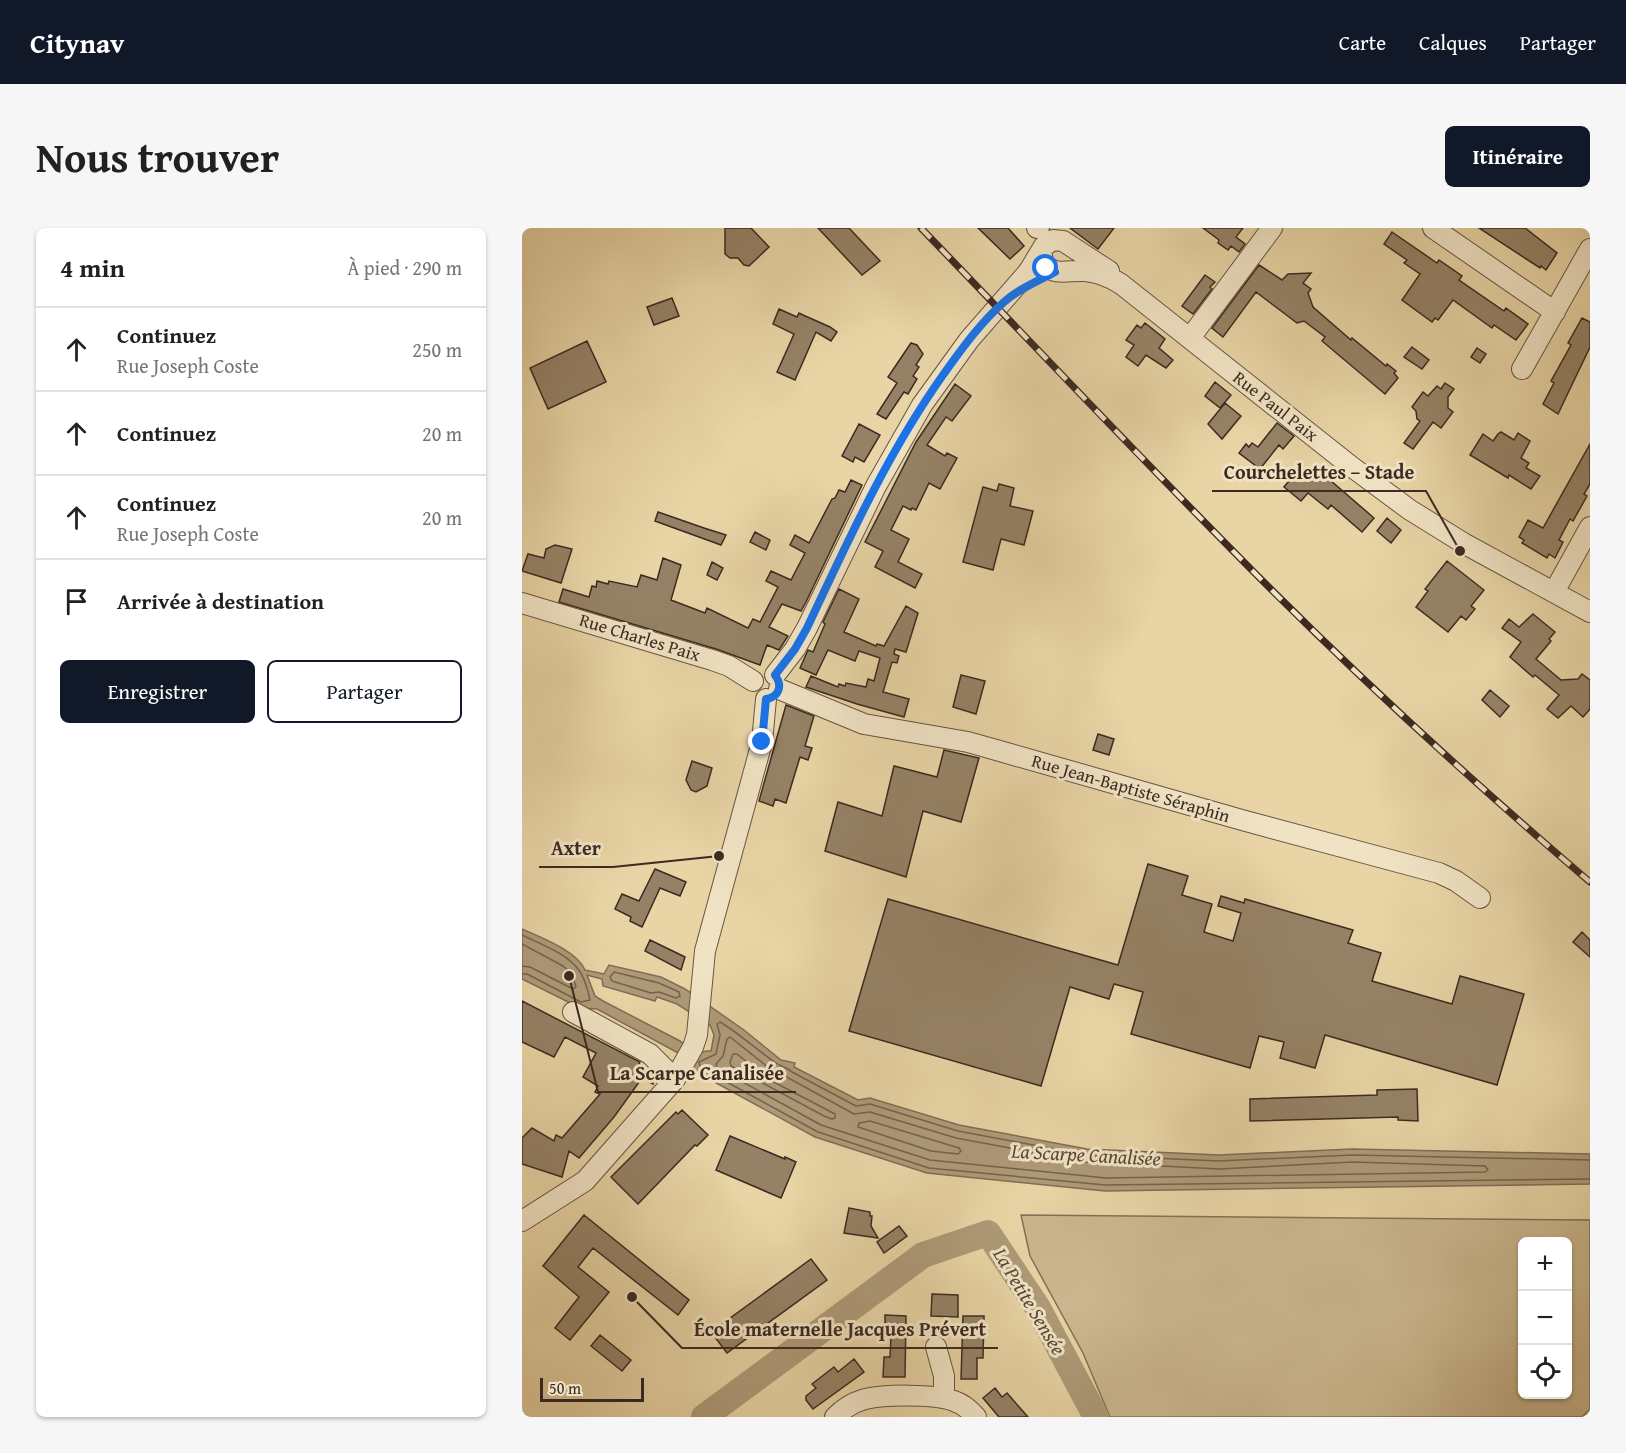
<!DOCTYPE html>
<html lang="fr">
<head>
<meta charset="utf-8">
<style>
	body { margin:0; font-family:"Gentium Book Plus",serif; background:#f6f6f6; color:#202124 }
	.controls { position:absolute; right:18px; bottom:18px; display:grid; overflow:hidden; border-radius:9px; box-shadow:0 2px 4px #0004 }
	.controls button { width:54px; height:54px; display:grid; place-items:center; padding:0; border:0; border-bottom:2px solid #e0e0e0; background:#fff; color:#202124; font:30px sans-serif }
	.scale { position:absolute; left:18px; bottom:15px; width:104px; box-sizing:border-box; padding-left:6px; border:3px solid #3c2a21; border-top:0; font-size:16px; line-height:21px; white-space:nowrap; color:#3c2a21; -webkit-text-stroke:4px #f0e3c4; paint-order:stroke }
	.stop { position:absolute; width:18px; height:18px; margin:-14px; border:4px solid #1a73e8; border-radius:50%; background:#fff }
	.stop.end { background:#1a73e8; border-color:#fff; box-shadow:0 2px 6px #0008 }
	.list { margin:0; padding:0; list-style:none }
	h2 { display:flex; justify-content:space-between; align-items:center; height:78px; margin:0; padding:0 24px; font-size:26px }
	h2 small { font-size:20px; font-weight:400; color:#757577 }
	.list li { display:grid; grid-template-columns:39px 1fr auto; gap:18px; align-items:center; box-sizing:border-box; height:84px; padding:0 24px; border-top:2px solid #e0e0e0 }
	.list b { display:block; font-size:22px; white-space:nowrap }
	.list p { margin:0; font-size:20px; white-space:nowrap; color:#757577 }
	.list em { font-size:20px; font-style:normal; color:#757577 }
	.actions { display:flex; gap:12px; padding:18px 24px }
	.actions a { flex:1; padding:14px 0; border:2px solid #111827; border-radius:9px; text-align:center; font-size:21px; color:#111827 }
	.actions .main { background:#111827; color:#fff }
	.icon { flex:none; width:33px; height:33px; fill:none; stroke:currentColor; stroke-width:2; stroke-linecap:round; stroke-linejoin:round }
	.map { position:relative; flex:none; width:1068px; height:1189px; overflow:hidden; border-radius:9px }
	header { display:flex; align-items:center; gap:36px; box-sizing:border-box; height:84px; padding:0 30px; background:#111827; color:#fff }
	header strong { font-size:28px }
	nav { display:flex; gap:33px; margin-inline-start:auto; font-size:21px }
	.intro { display:flex; align-items:center; justify-content:space-between; box-sizing:border-box; height:144px; padding:0 36px }
	h1 { margin:0; font-size:42px }
	.button { padding:15px 27px; border-radius:9px; background:#111827; color:#fff; font-size:21px; font-weight:700 }
	main { display:flex; gap:36px; padding:0 36px }
	aside { flex:1; background:#fff; border-radius:9px; box-shadow:0 2px 4px #0004 }
	.map>svg:first-child { display:block }
	.green { fill:#cbb78f; stroke:#847058; stroke-width:1.5; fill-rule:evenodd }
	.water { fill:#ae9a78; stroke:#806d55; stroke-width:1.5; fill-rule:evenodd }
	.lines { fill:none; stroke-linecap:round; stroke-linejoin:round }
	.shore { stroke:#75624c; stroke-width:1.5 }
	.river { stroke:#ae9a78; stroke-width:26 }
	.building { fill:#958266; stroke:#3c2a21; stroke-width:1.5 }
	.minor-casing { stroke:#675442; stroke-width:22 }
	.minor { stroke:#f0e3c4; stroke-width:20 }
	.rail-casing { stroke:#3c2a21; stroke-width:7 }
	.rail { stroke:#f0e3c4; stroke-width:4.5; stroke-dasharray:14; stroke-linecap:butt }
	.route { stroke:#1a73e8; stroke-width:8 }
	.labels { text-anchor:middle; dominant-baseline:central; stroke-width:6; stroke-linejoin:round; paint-order:stroke }
	.street-label { font-size:18px; fill:#3c2a21; stroke:#f0e3c4 }
	.water-label { font-size:20px; font-style:italic; fill:#584637; stroke:#f0e3c4 }
	.leader { fill:none; stroke:#3c2a21; stroke-width:2 }
	.callout-dot { fill:#3c2a21; stroke:#f0e3c4; stroke-width:2 }
	.callout-label { font-size:20px; text-anchor:middle; font-weight:bold; fill:#3c2a21; stroke:#f0e3c4; stroke-width:6; stroke-linejoin:round; paint-order:stroke }
</style>
</head>
<body>
<header>
<strong>Citynav</strong>
<nav><a>Carte</a><a>Calques</a><a>Partager</a></nav>
</header>
<div class="intro"><h1>Nous trouver</h1><a class="button">Itinéraire</a></div>
<main>
<aside>
<h2>4 min<small>À pied · 290 m</small></h2>
<ul class="list">
<li><svg class="icon" aria-label="ahead" viewBox="0 0 24 24"><path d="M12 20V5M6 11l6-6 6 6"/></svg><div><b>Continuez</b><p>Rue Joseph Coste</p></div><em>250 m</em></li>
<li><svg class="icon" aria-label="ahead" viewBox="0 0 24 24"><path d="M12 20V5M6 11l6-6 6 6"/></svg><div><b>Continuez</b></div><em>20 m</em></li>
<li><svg class="icon" aria-label="ahead" viewBox="0 0 24 24"><path d="M12 20V5M6 11l6-6 6 6"/></svg><div><b>Continuez</b><p>Rue Joseph Coste</p></div><em>20 m</em></li>
<li><svg class="icon" aria-label="arrive" viewBox="0 0 24 24"><path d="M6 21V4h12l-3 4 3 4H6"/></svg><div><b>Arrivée à destination</b></div></li>
</ul>
<div class="actions"><a class="main">Enregistrer</a><a>Partager</a></div>
</aside>
<div class="map">
<svg width="1068" height="1189" viewBox="0 0 1068 1189">
	<rect width="100%" height="100%" fill="#e8d4a5"/>
	<filter id="stains"><feTurbulence type="fractalNoise" baseFrequency=".00333" numOctaves="4"/><feColorMatrix values="0 0 0 0 .2 0 0 0 0 .09 0 0 0 0 .02 0 0 0 .5 -.17"/></filter>
	<radialGradient id="worn" r=".72"><stop offset=".6" stop-color="#630" stop-opacity="0"/><stop offset="1" stop-color="#630" stop-opacity=".3"/></radialGradient>
	<path class="green" d="M 499,987 L 1068,992 L 1068,1181 L 1060,1189 L 588,1189 L 561,1125 L 508,1028 ZM 1000,1014 L 1046,1014 L 1046,1166 L 1000,1166 Z"/>
	<path class="water" d="M 0,701 C 18,709 55,723 63,742 L 82,746 L 87,737 L 139,749 L 163,761 L 222,802 L 259,832 L 273,835 L 272,839 L 336,872 L 348,870 L 437,897 L 565,921 L 697,927 L 830,921 L 1068,926 L 1068,956 L 583,963 L 405,945 L 293,909 L 187,851 L 170,839 L 171,833 L 75,781 L 58,780 L 0,751 ZM 65,747 L 80,751 L 81,758 L 133,773 L 135,769 L 155,776 L 188,797 L 192,807 L 189,823 L 184,823 L 175,826 L 158,813 L 81,773 L 73,768 Z"/>
	<g class="lines">
		<path class="shore" d="M 0,707 C 18,716 44,725 56,741 C 62,748 66,763 68,772 L 59,774 L 5,746 L 0,746
			M 0,716 L 41,738 L 50,746 L 54,759 L 51,761 L 8,739 L 0,738
			M 92,744 L 137,755 L 157,764 L 158,768 L 154,770 L 137,764 L 129,765 L 90,753 L 88,749 Z
			M 208,809 L 252,844 L 261,847 L 332,886 L 348,884 L 434,910 L 563,934 L 697,941 L 831,934 L 963,938 L 966,942 L 963,944 L 584,950 L 408,932 L 299,897 L 195,840 L 194,836 L 201,828 L 205,811 Z
			M 211,826 L 215,826 L 248,852 L 313,886 L 313,890 L 310,891 L 302,888 L 209,838 L 208,834 Z
			M 348,893 L 437,920 L 439,923 L 436,926 L 409,923 L 336,899 L 337,895 Z
			M 1068,932 L 831,927 L 696,933 L 565,927 L 436,903 L 348,876 L 334,878 L 270,844 C 265,839 259,839 254,835 C 235,822 218,806 198,794 L 195,796 L 198,807 L 194,826 L 177,834 L 178,838 L 190,846 L 296,904 L 407,940 L 583,957 L 1068,951"/>
		<path class="river" d="M 182,1189 L 401,1027 L 466,1005 L 516,1080 L 574,1189"/>
	</g>
	<path class="building" d="M 203,0 L 229,0 L 247,19 L 227,38 L 222,37 L 216,30 L 208,30 L 203,26 Z
		M 296,0 L 327,0 L 358,33 L 340,47 Z
		M 456,0 L 486,0 L 502,18 L 488,31 Z
		M 548,0 L 592,0 L 576,21 Z
		M 681,0 L 721,0 L 714,9 L 723,16 L 717,24 L 709,18 L 706,22 L 696,15 L 697,12 Z
		M 957,0 L 1003,0 L 1035,25 L 1024,42 L 1019,38 L 1018,40 Z
		M 870,4 L 915,35 L 917,32 L 940,48 L 937,52 L 982,83 L 984,80 L 1006,96 L 994,112 L 972,97 L 970,100 L 931,72 L 916,92 L 913,90 L 910,94 L 880,72 L 898,46 L 882,35 L 885,32 L 862,16 Z
		M 737,37 L 760,52 L 766,46 L 789,45 L 781,55 L 789,61 L 786,65 L 791,79 L 829,112 L 830,110 L 864,138 L 865,136 L 874,143 L 872,145 L 876,150 L 863,166 L 800,113 L 803,109 L 782,93 L 775,95 L 734,64 L 701,109 L 690,100 Z
		M 683,47 L 693,54 L 688,59 L 690,61 L 671,86 L 660,78 Z
		M 150,70 L 157,88 L 132,97 L 125,79 Z
		M 257,81 L 275,89 L 277,85 L 281,87 L 308,99 L 315,104 L 309,113 L 294,104 L 273,152 L 255,144 L 272,106 L 251,96 Z
		M 1060,90 L 1068,94 L 1068,119 L 1036,186 L 1021,176 L 1032,155 L 1029,153 L 1049,117 L 1046,115 Z
		M 623,95 L 643,111 L 637,120 L 651,132 L 644,140 L 624,127 L 616,138 L 604,129 L 612,117 L 604,112 L 615,97 L 619,100 Z
		M 65,113 L 84,154 L 26,181 L 8,140 Z
		M 389,115 L 395,117 L 401,126 L 394,137 L 397,139 L 391,148 L 395,151 L 386,166 L 382,164 L 364,191 L 355,186 L 375,155 L 366,149 Z
		M 890,119 L 907,132 L 900,141 L 882,129 Z
		M 955,120 L 964,126 L 958,135 L 949,129 Z
		M 693,154 L 709,167 L 698,180 L 683,168 Z
		M 923,155 L 932,161 L 926,169 L 926,180 L 931,184 L 919,200 L 911,194 L 891,221 L 882,215 L 898,193 L 895,191 L 894,183 L 890,179 L 901,164 L 906,168 L 915,158 L 919,161 Z
		M 433,156 L 449,168 L 430,193 L 424,189 L 405,217 L 423,228 L 425,225 L 435,230 L 418,261 L 407,255 L 394,282 L 390,280 L 389,282 L 381,278 L 369,302 L 387,311 L 376,334 L 400,346 L 393,360 L 353,339 L 361,323 L 343,314 L 394,214 Z
		M 703,175 L 719,188 L 700,211 L 686,196 Z
		M 755,195 L 772,208 L 761,221 L 757,217 L 738,241 L 717,225 L 724,216 L 727,219 L 730,215 L 736,219 Z
		M 337,196 L 358,207 L 342,234 L 333,229 L 331,234 L 320,228 Z
		M 979,204 L 992,212 L 996,205 L 1008,213 L 999,230 L 1007,235 L 1004,240 L 1018,248 L 1009,261 L 987,247 L 986,250 L 948,227 L 961,206 L 971,213 L 976,206 Z
		M 1068,216 L 1068,256 L 1062,266 L 1065,268 L 1051,293 L 1048,291 L 1037,312 L 1041,314 L 1033,330 L 1027,326 L 1025,330 L 1000,315 L 1002,312 L 997,309 L 1006,292 L 1021,300 Z
		M 776,242 L 784,249 L 787,246 L 795,253 L 801,246 L 852,290 L 840,304 L 809,277 L 806,281 L 786,265 L 779,273 L 762,259 Z
		M 329,252 L 340,257 L 284,374 L 279,383 L 260,376 L 247,399 L 266,408 L 257,422 L 245,417 L 238,437 L 194,421 L 37,374 L 41,361 L 67,369 L 70,358 L 74,359 L 75,353 L 86,356 L 87,353 L 115,359 L 119,347 L 135,352 L 141,330 L 159,337 L 149,372 L 183,385 L 185,380 L 226,400 L 231,391 L 238,394 L 256,359 L 244,353 L 249,343 L 269,352 L 283,325 L 268,317 L 273,307 L 287,315 L 310,271 L 313,270 L 317,262 L 323,264 Z
		M 477,256 L 492,260 L 488,278 L 511,283 L 502,317 L 479,311 L 471,342 L 441,334 L 461,259 L 475,263 Z
		M 136,284 L 182,300 L 204,307 L 199,317 L 133,293 Z
		M 865,290 L 879,302 L 869,315 L 855,303 Z
		M 233,304 L 248,312 L 244,322 L 228,314 Z
		M 33,317 L 50,321 L 39,355 L 0,343 L 6,326 L 22,330 L 24,321 Z
		M 925,333 L 962,362 L 949,378 L 953,381 L 944,392 L 939,388 L 926,404 L 894,379 L 906,363 L 903,361 Z
		M 190,334 L 201,340 L 195,352 L 185,347 Z
		M 317,361 L 337,371 L 322,404 L 354,418 L 355,416 L 362,418 L 384,378 L 396,385 L 384,424 L 373,421 L 372,426 L 377,428 L 375,435 L 370,434 L 361,464 L 387,471 L 382,489 L 335,476 L 284,459 L 289,448 L 316,459 L 317,456 L 323,458 L 324,455 L 344,459 L 346,451 L 352,453 L 358,430 L 337,423 L 333,433 L 306,422 L 294,447 L 278,440 L 286,422 L 291,424 L 303,396 L 301,394 Z
		M 1011,386 L 1033,404 L 1027,411 L 1029,413 L 1014,431 L 1039,452 L 1056,451 L 1060,446 L 1068,452 L 1068,481 L 1061,489 L 1049,478 L 1036,490 L 1025,481 L 1037,467 L 1013,447 L 1011,449 L 988,429 L 999,414 L 980,400 L 987,391 L 997,399 Z
		M 439,447 L 463,453 L 454,486 L 431,479 Z
		M 968,462 L 987,478 L 978,489 L 960,472 Z
		M 264,477 L 292,488 L 283,518 L 290,520 L 286,532 L 278,529 L 264,575 L 253,571 L 251,578 L 237,573 Z
		M 576,506 L 592,511 L 587,527 L 571,522 Z
		M 422,522 L 457,530 L 439,594 L 401,583 L 384,649 L 303,623 L 316,574 L 360,588 L 372,538 L 415,549 Z
		M 170,533 L 190,540 L 185,558 L 174,564 L 169,562 L 164,552 Z
		M 626,636 L 666,648 L 660,667 L 690,676 L 682,704 L 711,713 L 719,685 L 696,678 L 699,668 L 722,675 L 723,671 L 831,702 L 826,715 L 859,725 L 850,753 L 930,776 L 938,748 L 1002,766 L 975,857 L 803,807 L 793,840 L 758,830 L 762,814 L 737,808 L 728,840 L 609,806 L 621,764 L 592,756 L 587,771 L 548,759 L 519,858 L 327,803 L 366,671 L 596,737 Z
		M 133,641 L 164,654 L 158,668 L 138,660 L 120,699 L 108,693 L 109,689 L 93,681 L 100,666 L 117,673 Z
		M 1060,704 L 1068,712 L 1068,729 L 1051,714 Z
		M 128,712 L 163,729 L 159,742 L 123,723 Z
		M 0,773 L 118,834 L 117,836 L 126,841 L 131,846 L 131,856 L 120,850 L 92,889 L 57,930 L 47,923 L 40,949 L 0,936 L 0,910 L 10,900 L 32,913 L 34,907 L 40,910 L 78,866 L 73,864 L 76,858 L 61,849 L 74,825 L 43,809 L 32,829 L 0,814 Z
		M 895,861 L 896,893 L 876,892 L 876,889 L 728,893 L 728,871 L 855,867 L 855,862 Z
		M 160,882 L 186,907 L 175,918 L 173,917 L 116,976 L 89,949 L 154,884 L 156,886 Z
		M 208,908 L 263,931 L 263,929 L 274,934 L 259,970 L 194,942 Z
		M 327,980 L 348,984 L 348,988 L 350,988 L 349,998 L 356,1010 L 322,1005 Z
		M 62,987 L 167,1072 L 156,1087 L 71,1020 L 56,1039 L 87,1064 L 48,1112 L 33,1100 L 57,1069 L 21,1038 Z
		M 377,998 L 385,1008 L 362,1025 L 355,1014 Z
		M 289,1031 L 305,1052 L 205,1125 L 189,1104 Z
		M 410,1066 L 436,1067 L 436,1089 L 409,1088 Z
		M 363,1087 L 384,1088 L 383,1149 L 361,1149 L 362,1129 L 368,1129 L 369,1109 L 363,1109 Z
		M 441,1088 L 462,1088 L 461,1130 L 455,1130 L 455,1151 L 439,1151 Z
		M 78,1107 L 109,1132 L 100,1143 L 69,1118 Z
		M 332,1131 L 342,1144 L 291,1181 L 284,1172 L 284,1168 L 294,1160 L 290,1156 L 312,1139 L 316,1144 Z
		M 473,1160 L 480,1169 L 485,1165 L 506,1189 L 477,1189 L 461,1170 Z"/>
	<g class="lines">
		<g class="minor-casing">
			<path id="minor" d="M 515,0 L 517,0
				M 911,0 L 1033,84
				M 519,24 L 522,37 C 533,48 548,42 563,43 C 576,44 588,49 599,56 L 830,239 L 888,282 L 943,316 L 1068,384
				M 668,110 L 750,0
				M 1000,141 L 1068,21
				M 1032,364 L 1068,299
				M 0,375 L 190,432 L 207,438 L 231,453
				M 253,447 L 273,421 L 285,400 L 354,258 L 400,177 L 447,112 L 507,43 L 522,18 L 531,12 L 541,13 L 587,43
				M 257,461 L 342,496 L 446,514 L 720,592 L 917,645 L 934,653 L 958,670
				M 51,784 L 128,826 L 153,851
				M 0,993 L 63,953 L 153,851 L 171,819 L 175,807 L 183,723 L 240,514 L 244,471
				M 414,1119 L 422,1148 L 422,1170
				M 313,1189 C 321,1181 330,1175 340,1172 C 360,1166 414,1166 432,1173 C 441,1176 448,1182 454,1189"/>
		</g>
		<use href="#minor" class="minor"/>
		<g class="rail-casing">
			<path id="rail" d="M 399,0 C 504,109 607,218 713,325 C 826,440 945,549 1068,654"/>
		</g>
		<use href="#rail" class="rail"/>
	</g>
	<g class="lines">
		<path class="route" d="M 240,514 L 244,471 C 257,469 261,458 253,447 L 273,421 L 285,400 C 326,313 365,226 421,147 C 439,122 458,95 482,74 C 496,61 516,53 533,44 L 524,40"/>
	</g>
	<g class="labels">
		<g class="street-label">
			<text transform="translate(754 178) rotate(38)">Rue Paul Paix</text>
			<text transform="translate(118 409) rotate(17)">Rue Charles Paix</text>
			<text transform="translate(609 560) rotate(16)">Rue Jean-Baptiste Séraphin</text>
		</g>
		<g class="water-label">
			<text transform="translate(564 926) rotate(3)">La Scarpe Canalisée</text>
			<text transform="translate(508 1073) rotate(59)">La Petite Sensée</text>
		</g>
	</g>
	<path class="leader" d="M938 323L904 263H690M197 628L91 639H17M47 748L76 864H274M110 1069L160 1120H476"/>
	<g class="callout-dot">
		<circle cx="938" cy="323" r="6"/>
		<circle cx="197" cy="628" r="6"/>
		<circle cx="47" cy="748" r="6"/>
		<circle cx="110" cy="1069" r="6"/>
	</g>
	<g class="callout-label">
		<text x="797" y="251">Courchelettes – Stade</text>
		<text x="54" y="627">Axter</text>
		<text x="175" y="852">La Scarpe Canalisée</text>
		<text x="318" y="1108">École maternelle Jacques Prévert</text>
	</g>
	<rect width="100%" height="100%" filter="url(#stains)"/>
	<rect width="100%" height="100%" fill="url(#worn)"/>
</svg>
<div class="controls">
<button>+</button>
<button>−</button>
<button><svg class="icon" aria-label="locate" viewBox="0 0 24 24"><circle cx="12" cy="12" r="6"/><path d="M12 2v4M12 18v4M2 12h4M18 12h4"/></svg></button>
</div>
<div class="scale">50 m</div>
<div class="stop" style="left:524px;top:40px"></div>
<div class="stop end" style="left:240px;top:514px"></div>
</div>
</main>
</body>
</html>
